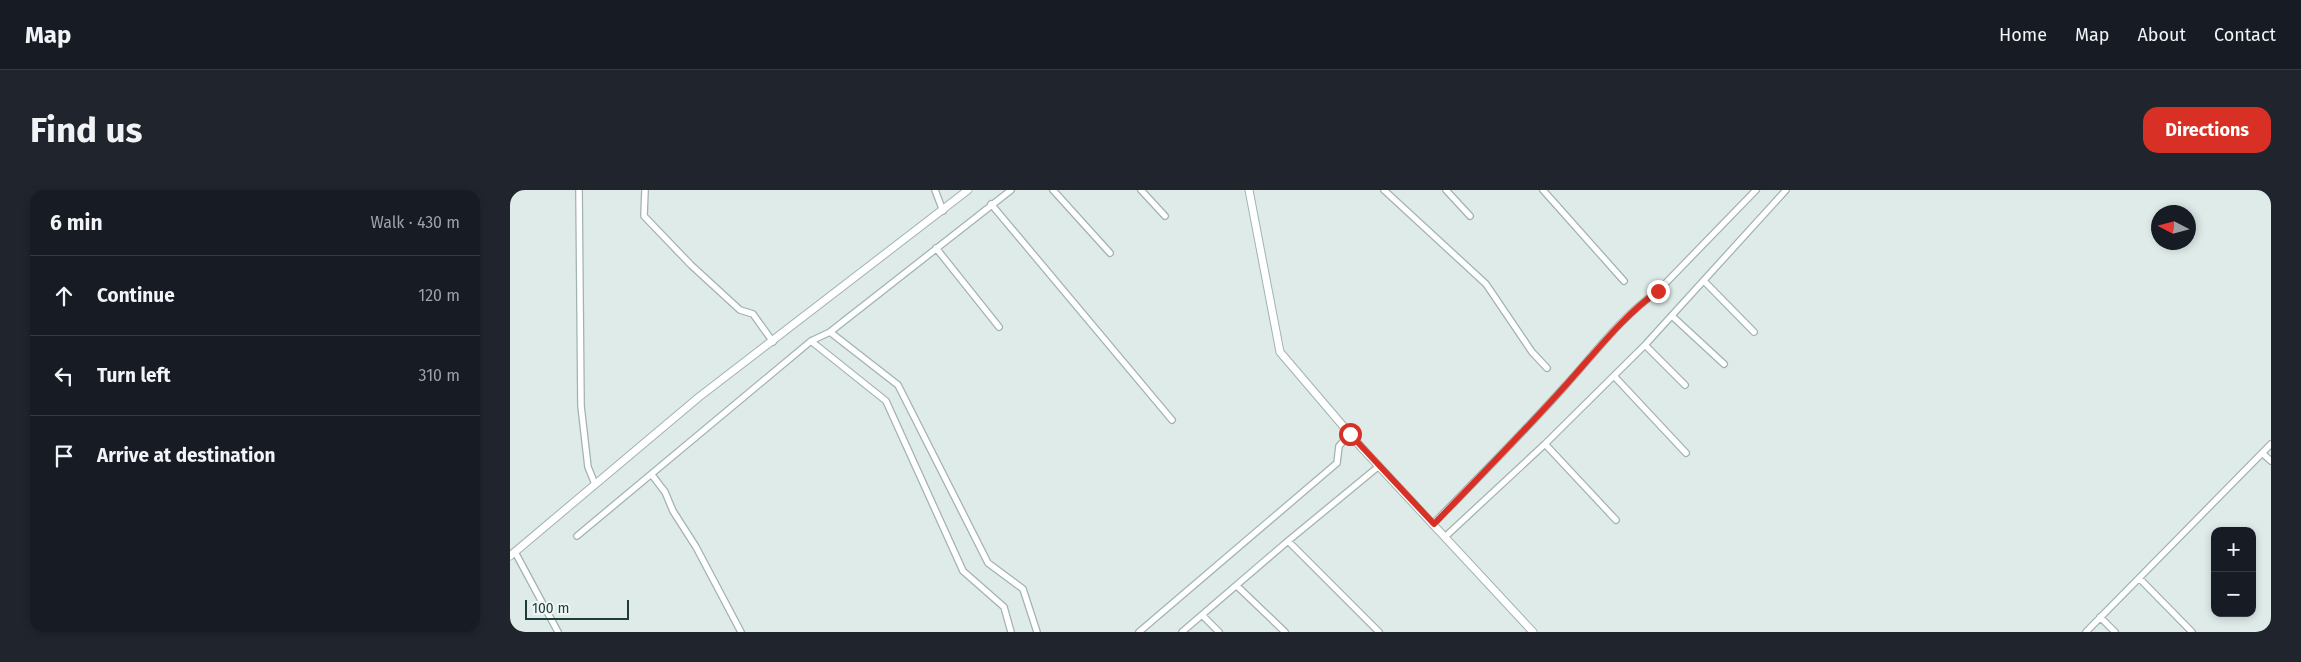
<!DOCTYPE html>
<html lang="en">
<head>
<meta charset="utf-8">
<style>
	body { margin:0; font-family:"Fira Sans",sans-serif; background:#20242c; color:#f1f3f6 }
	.controls { position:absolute; right:15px; bottom:15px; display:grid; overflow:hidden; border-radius:10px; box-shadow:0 2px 8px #0003 }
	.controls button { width:45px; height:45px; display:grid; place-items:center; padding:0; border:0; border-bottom:1px solid #363941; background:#171b24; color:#f1f3f6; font:25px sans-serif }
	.compass { position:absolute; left:1641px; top:15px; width:45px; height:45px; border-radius:50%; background:#171b24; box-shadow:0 2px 8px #0003; rotate:276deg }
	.scale { position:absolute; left:15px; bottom:12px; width:104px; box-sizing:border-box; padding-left:5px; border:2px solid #1e3c3a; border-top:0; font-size:14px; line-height:18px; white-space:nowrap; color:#1e3c3a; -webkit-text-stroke:4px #eef7f5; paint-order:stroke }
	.stop { position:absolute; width:15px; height:15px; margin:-11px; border:4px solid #d93025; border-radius:50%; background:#fff }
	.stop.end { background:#d93025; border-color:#fff; box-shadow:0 1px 5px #0008 }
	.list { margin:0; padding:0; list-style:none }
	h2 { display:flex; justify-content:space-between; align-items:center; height:65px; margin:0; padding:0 20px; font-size:21px }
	h2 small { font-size:16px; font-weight:400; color:#9ea1a6 }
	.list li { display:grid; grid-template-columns:32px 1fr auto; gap:15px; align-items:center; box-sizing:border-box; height:80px; padding:0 20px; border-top:1px solid #363941 }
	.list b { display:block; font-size:19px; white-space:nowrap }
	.list em { font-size:16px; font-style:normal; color:#9ea1a6 }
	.icon { flex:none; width:28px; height:28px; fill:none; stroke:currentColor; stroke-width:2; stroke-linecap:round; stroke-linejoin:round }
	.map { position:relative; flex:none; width:1761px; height:442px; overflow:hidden; border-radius:15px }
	header { display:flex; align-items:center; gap:30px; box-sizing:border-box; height:70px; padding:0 25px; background:#171b24; border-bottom:1px solid #363941 }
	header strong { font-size:24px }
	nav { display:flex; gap:28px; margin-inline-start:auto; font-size:18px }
	.intro { display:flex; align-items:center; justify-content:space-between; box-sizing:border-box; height:120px; padding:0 30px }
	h1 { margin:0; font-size:35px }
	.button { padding:12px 22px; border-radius:15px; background:#d93025; color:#fff; font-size:18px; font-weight:700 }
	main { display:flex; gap:30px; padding:0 30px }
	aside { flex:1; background:#171b24; border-radius:15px; box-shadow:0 2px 8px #0003 }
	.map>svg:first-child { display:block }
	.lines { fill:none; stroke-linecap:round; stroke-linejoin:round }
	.minor-casing { stroke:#a1b3b0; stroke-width:8 }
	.tertiary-casing { stroke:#a1b3b0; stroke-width:9 }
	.minor { stroke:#fff; stroke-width:5.5 }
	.tertiary { stroke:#fff; stroke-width:7 }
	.route { stroke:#d93025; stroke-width:6 }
</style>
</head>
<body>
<header>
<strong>Map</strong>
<nav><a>Home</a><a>Map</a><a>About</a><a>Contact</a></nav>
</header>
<div class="intro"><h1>Find us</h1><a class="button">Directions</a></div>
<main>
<aside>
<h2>6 min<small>Walk · 430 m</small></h2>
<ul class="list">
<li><svg class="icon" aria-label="ahead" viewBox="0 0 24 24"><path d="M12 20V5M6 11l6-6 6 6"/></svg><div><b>Continue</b></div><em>120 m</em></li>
<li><svg class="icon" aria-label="left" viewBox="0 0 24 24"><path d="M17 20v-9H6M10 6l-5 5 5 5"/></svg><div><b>Turn left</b></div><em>310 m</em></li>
<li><svg class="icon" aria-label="arrive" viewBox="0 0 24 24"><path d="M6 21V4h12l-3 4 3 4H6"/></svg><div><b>Arrive at destination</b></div></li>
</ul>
</aside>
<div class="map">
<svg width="1761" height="442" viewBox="0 0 1761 442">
	<rect width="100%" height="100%" fill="#deebe8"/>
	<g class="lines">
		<g class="minor-casing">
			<path id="minor" d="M 69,0 L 71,216 L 78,277 L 85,294
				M 135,0 L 134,26 L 181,75 L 230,120 L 243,124 L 263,152
				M 425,0 L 433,21
				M 543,0 L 600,63
				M 631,0 L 655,26
				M 874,0 L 976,94 L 1022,162 L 1037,178
				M 936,0 L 960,26
				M 1033,0 L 1114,91
				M 481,14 L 662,230
				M 426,58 L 489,137
				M 1194,91 L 1244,142
				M 1162,126 L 1214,174
				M 320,142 L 388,195 L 478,373 L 513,399 L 527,442
				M 301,151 L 376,211 L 453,381 L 494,417 L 501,442
				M 1135,155 L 1175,195
				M 1104,186 L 1176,263
				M 1035,254 L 1106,330
				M 1752,263 L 1761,271
				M 142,285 L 155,302 L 163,321 L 186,357 L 231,442
				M 924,333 C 968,288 1013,243 1055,196 C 1085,163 1111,127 1148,101 L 1246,0
				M 67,346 L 301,151 L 320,142 L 501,0
				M 936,346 L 1035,254 L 1135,155 L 1276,0
				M 778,351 L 869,442
				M 5,362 L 48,442
				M 1629,388 L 1682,442
				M 727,396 L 775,442
				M 692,425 L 709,442
				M 1590,427 L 1605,442
				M 629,442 L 827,273 L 829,256 L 840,244
				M 672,442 L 778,351 L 869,276
				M 1576,442 L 1761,254"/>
		</g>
		<g class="tertiary-casing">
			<path id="tertiary" d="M 739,0 L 770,162 L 851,257 L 1023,442
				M 0,366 L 189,207 L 458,0"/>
		</g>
		<use href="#minor" class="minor"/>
		<use href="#tertiary" class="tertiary"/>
	</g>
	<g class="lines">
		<path class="route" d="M 840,244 L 924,334 C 968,288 1013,243 1055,196 C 1085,163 1112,127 1148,101"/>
	</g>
</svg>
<div class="controls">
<button>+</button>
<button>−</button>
</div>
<svg class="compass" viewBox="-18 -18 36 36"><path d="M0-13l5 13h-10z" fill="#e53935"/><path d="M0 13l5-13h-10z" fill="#9ea1a6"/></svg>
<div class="scale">100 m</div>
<div class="stop" style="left:840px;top:244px"></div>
<div class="stop end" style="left:1148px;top:101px"></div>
</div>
</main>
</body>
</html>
